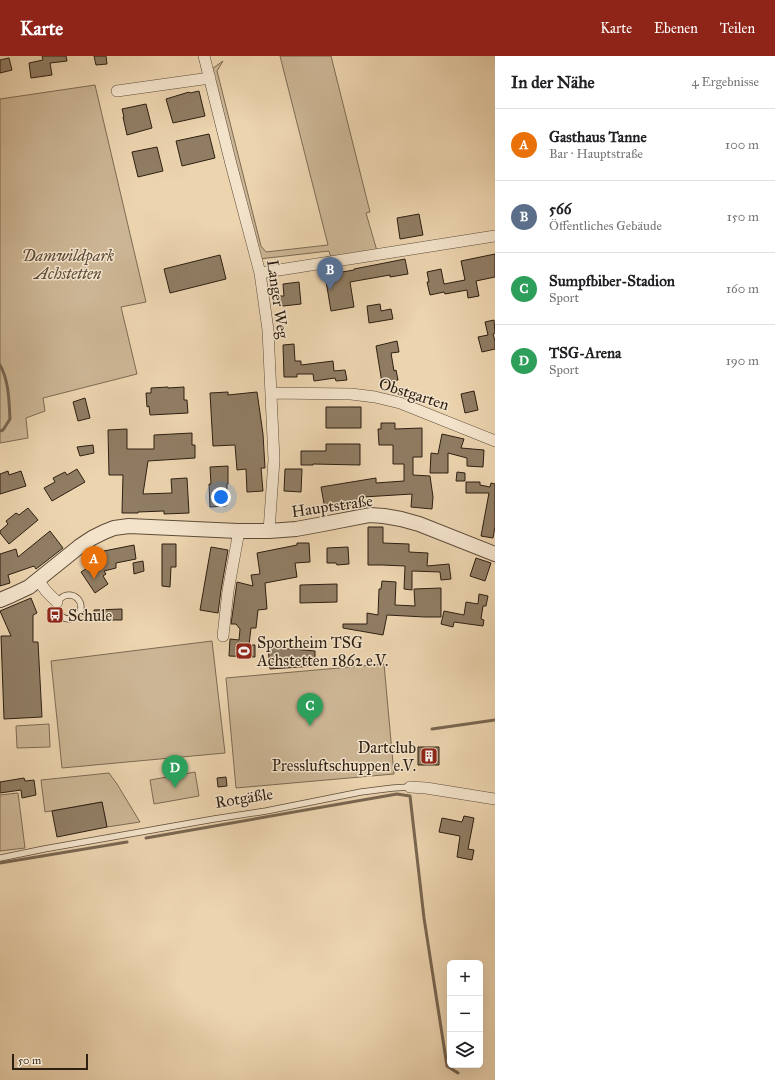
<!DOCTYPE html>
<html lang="de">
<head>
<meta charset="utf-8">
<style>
	body { margin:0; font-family:"IM FELL Great Primer",serif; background:#f2f2f2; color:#202124 }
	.controls { position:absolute; right:12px; bottom:12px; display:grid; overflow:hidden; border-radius:6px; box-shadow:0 4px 16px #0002 }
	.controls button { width:36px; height:36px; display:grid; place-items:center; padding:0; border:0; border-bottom:1px solid #e0e0e0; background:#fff; color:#202124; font:20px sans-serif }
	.scale { position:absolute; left:12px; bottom:10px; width:76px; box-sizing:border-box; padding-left:4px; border:2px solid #2d1f12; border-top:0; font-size:11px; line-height:14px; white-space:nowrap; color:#2d1f12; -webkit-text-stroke:3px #f3e3cb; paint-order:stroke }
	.you { position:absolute; left:221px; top:441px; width:14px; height:14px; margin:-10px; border:3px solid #fff; border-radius:50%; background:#1a73e8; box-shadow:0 0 0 6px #1a73e833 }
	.badge { display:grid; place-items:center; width:26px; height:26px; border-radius:50%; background:#8f2418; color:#fff; font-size:13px; font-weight:700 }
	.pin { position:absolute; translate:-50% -33px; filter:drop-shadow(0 1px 2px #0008) }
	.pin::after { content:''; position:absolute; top:21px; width:14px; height:12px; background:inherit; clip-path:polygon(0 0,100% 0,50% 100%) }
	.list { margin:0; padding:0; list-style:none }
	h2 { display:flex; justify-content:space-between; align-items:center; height:52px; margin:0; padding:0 16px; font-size:17px }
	h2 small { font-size:13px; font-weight:400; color:#757577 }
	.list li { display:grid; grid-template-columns:26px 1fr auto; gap:12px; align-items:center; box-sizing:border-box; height:72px; padding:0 16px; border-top:1px solid #e0e0e0 }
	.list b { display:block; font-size:15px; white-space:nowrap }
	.list p { margin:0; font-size:13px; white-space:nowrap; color:#757577 }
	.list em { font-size:13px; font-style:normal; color:#757577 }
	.icon { flex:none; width:22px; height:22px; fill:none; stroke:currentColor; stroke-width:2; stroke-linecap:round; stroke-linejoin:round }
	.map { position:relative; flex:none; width:495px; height:1024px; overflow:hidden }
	header { display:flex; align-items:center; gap:24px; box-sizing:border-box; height:56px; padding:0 20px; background:#8f2418; color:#fff }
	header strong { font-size:19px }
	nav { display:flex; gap:22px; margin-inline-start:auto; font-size:14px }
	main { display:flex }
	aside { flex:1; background:#fff }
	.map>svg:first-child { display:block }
	.green { fill:#ccb594; stroke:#7c6a53 }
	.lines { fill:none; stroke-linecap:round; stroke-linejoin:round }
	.stream { stroke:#796650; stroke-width:3 }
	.building { fill:#907d64; stroke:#2d1f12 }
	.service-casing { stroke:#5d4c39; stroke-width:7 }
	.minor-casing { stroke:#5d4c39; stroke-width:12 }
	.tertiary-casing { stroke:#5d4c39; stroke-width:16 }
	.service { stroke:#f3e3cb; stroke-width:5.5 }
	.minor { stroke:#f3e3cb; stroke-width:11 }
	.tertiary { stroke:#f3e3cb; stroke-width:14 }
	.labels { text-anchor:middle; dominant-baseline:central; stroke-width:3; stroke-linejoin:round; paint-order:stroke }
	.park-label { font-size:16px; font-style:italic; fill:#5d4c39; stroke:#f3e3cb }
	.street-label { font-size:16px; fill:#2d1f12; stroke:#f3e3cb }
	.poi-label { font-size:16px; fill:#2d1f12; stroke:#f3e3cb; text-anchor:start }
</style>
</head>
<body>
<header>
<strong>Karte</strong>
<nav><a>Karte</a><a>Ebenen</a><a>Teilen</a></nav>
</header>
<main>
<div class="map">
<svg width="495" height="1024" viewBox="0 0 495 1024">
	<rect width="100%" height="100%" fill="#ecd4af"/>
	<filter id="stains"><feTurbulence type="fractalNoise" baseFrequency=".005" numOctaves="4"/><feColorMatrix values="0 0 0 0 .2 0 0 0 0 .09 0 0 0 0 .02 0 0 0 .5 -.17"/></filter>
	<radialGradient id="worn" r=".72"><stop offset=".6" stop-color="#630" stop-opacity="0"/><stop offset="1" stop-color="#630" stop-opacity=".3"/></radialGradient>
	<path class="green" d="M 280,0 L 331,0 L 370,156 L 366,157 L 377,195 L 331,202 L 329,195 L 259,203 L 212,13 L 223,5 L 217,15 L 261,190 L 266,196 L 328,189 Z
		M 95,29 L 146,246 L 121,251 L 137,318 L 43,342 L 45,355 L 26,362 L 28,382 L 0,387 L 0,43 Z
		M 212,585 L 225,697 L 62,712 L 51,605 Z
		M 384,608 L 394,718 L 236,732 L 226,622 Z
		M 49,668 L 50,691 L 17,692 L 16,670 Z
		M 195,716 L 199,740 L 154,748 L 150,724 Z
		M 109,717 L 117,728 L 140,766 L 107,771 L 102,746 L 45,756 L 41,724 Z
		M 18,737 L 25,792 L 0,795 L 0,739 Z"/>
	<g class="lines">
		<path class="stream" d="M 0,309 C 9,325 9,345 10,363 L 3,374 L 0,375
			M 432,673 L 495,664
			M 146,782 L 397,738 L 410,740 L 424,862 L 447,1010 L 458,1017
			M 0,807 L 127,786"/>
	</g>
	<path class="building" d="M 42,0 L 66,0 L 67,5 L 50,7 L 52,19 L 31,22 L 29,7 L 43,4 Z
		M 94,0 L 106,0 L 107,8 L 96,9 Z
		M 9,2 L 12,14 L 0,17 L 0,4 Z
		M 199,35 L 205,60 L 173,67 L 166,43 L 189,36 L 190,37 Z
		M 146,48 L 152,72 L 127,79 L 123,61 L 124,61 L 122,53 Z
		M 209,78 L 215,102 L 182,110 L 176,85 Z
		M 157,91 L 163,115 L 138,121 L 132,96 Z
		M 419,158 L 423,179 L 400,183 L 397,162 Z
		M 495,198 L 495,221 L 476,225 L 479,240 L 468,242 L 467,234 L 445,238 L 444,236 L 430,239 L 427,226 L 429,226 L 427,216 L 441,213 L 444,228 L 465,224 L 461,205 Z
		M 220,199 L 226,223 L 170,237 L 164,213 Z
		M 405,203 L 408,218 L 390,221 L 390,219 L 350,226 L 354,251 L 331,255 L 325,219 L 354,214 L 354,213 Z
		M 299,226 L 301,248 L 283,250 L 280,247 L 279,240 L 284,240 L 283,228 Z
		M 380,248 L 381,255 L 391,253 L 393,263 L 369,267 L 367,250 Z
		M 494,264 L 495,277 L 493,278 L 495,285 L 495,293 L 482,296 L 478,281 L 488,279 L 485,266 Z
		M 397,285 L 399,296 L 391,297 L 394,315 L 396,314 L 398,324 L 382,327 L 376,290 Z
		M 294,288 L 295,305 L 301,305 L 301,309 L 333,305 L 334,315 L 345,314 L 347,324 L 336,325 L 335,322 L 314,325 L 313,318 L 297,318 L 297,321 L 284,321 L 283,289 Z
		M 168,331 L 168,332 L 184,331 L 184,344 L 187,344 L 188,357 L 150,359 L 149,350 L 147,351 L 146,337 L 151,337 L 151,332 Z
		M 474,335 L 478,354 L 465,357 L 461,338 Z
		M 228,336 L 228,339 L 257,336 L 263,378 L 265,412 L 261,412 L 263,435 L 247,436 L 246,413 L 237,414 L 235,389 L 213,390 L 210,337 Z
		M 85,342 L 90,362 L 78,365 L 73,346 Z
		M 326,351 L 361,351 L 361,372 L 326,372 Z
		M 381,367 L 395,367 L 395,373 L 422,372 L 422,401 L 413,401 L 413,419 L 430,420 L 433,441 L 432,453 L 411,451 L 412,438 L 363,441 L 364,447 L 325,453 L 321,431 L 376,422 L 376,427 L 404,425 L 404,408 L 393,408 L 393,389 L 379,389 L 378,373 L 381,373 Z
		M 127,373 L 127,393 L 154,393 L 154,379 L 192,377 L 192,389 L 195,389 L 195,402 L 148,405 L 143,438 L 172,437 L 171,423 L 187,422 L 189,457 L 164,458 L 164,455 L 138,456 L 138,457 L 122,457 L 123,419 L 109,419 L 108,374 Z
		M 442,378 L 464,383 L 461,392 L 484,394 L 483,411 L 467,410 L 467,402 L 448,397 L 448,417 L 430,417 L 431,397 L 438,398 Z
		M 326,388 L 360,388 L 360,409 L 313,408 L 313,409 L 301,409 L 301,395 L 326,395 Z
		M 93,389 L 94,397 L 80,400 L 77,391 Z
		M 228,410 L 228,428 L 227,428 L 227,438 L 225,438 L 226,450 L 210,451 L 209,428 L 211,428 L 210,411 Z
		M 77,413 L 85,426 L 52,445 L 44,432 L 55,426 L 53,422 L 65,416 L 67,419 Z
		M 285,413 L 302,413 L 301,436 L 284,435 Z
		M 8,415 L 9,419 L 21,415 L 26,430 L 0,438 L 0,418 Z
		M 457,416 L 465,417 L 465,425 L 456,425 Z
		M 466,426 L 480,426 L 480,429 L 490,431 L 491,427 L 495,428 L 495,471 L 493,482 L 481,480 L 489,437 L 466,437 Z
		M 28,452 L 38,464 L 9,488 L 0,477 L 0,475 L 8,468 L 6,465 L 16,457 L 19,459 Z
		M 368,471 L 383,471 L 383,487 L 409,488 L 409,496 L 428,497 L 427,510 L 449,508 L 451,523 L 441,524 L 440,516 L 412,515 L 412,534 L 404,533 L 405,510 L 382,509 L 368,509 Z
		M 50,475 L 63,492 L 36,513 L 34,510 L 8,519 L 10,527 L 0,530 L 0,498 L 16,493 L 18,501 Z
		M 297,487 L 309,487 L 310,506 L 295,507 L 297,521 L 265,527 L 267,553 L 258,554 L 256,572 L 251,572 L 249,589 L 255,589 L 255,601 L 229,600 L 230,583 L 239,584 L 240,573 L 236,568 L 231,568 L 237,526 L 253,530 L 251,519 L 260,518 L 257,497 L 297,489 Z
		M 162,488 L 176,488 L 176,511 L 171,511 L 170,531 L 162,530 Z
		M 134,489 L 136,503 L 116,507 L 116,512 L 104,515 L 106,518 L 103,520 L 108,528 L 95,537 L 81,516 L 105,501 L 104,495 Z
		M 211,491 L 228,494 L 221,534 L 218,557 L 200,554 Z
		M 348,491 L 349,508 L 337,509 L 336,507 L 327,507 L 327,492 Z
		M 476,502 L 491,507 L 485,525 L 470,520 Z
		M 143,505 L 144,515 L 134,518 L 133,507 Z
		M 382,525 L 396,526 L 395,549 L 415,550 L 414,533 L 441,532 L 441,561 L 425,561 L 387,559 L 383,579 L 343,572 L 343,568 L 367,568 L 367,557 L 378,559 L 379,533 L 381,533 Z
		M 337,528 L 337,546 L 300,547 L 300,529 Z
		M 479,538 L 488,540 L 486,550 L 483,550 L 481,563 L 484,564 L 483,570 L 454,566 L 453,571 L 441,568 L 444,555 L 464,559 L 466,546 L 478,548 Z
		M 31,542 L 37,557 L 33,559 L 33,586 L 38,586 L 42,661 L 4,663 L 1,580 L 11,580 L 0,555 Z
		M 122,553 L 122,564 L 94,564 L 94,554 Z
		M 268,591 L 315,595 L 315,610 L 270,613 Z
		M 418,691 L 439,691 L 439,709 L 418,709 Z
		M 226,721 L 227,730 L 218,731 L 217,722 Z
		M 24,722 L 25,725 L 34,724 L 36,739 L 22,742 L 21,734 L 0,737 L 0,726 Z
		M 102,746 L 107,771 L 57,781 L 52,755 Z
		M 464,760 L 474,762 L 468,793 L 474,794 L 472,804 L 457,801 L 460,780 L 439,776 L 442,762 L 462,766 Z"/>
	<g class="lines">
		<g class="service-casing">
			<path id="service" d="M57 551a12 12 0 1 1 24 0a12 12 0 1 1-24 0Z
				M 0,802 L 44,793 L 214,763 L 266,755 L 361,736 L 393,732 L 410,731"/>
		</g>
		<g class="minor-casing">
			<path id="minor" d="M 204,0 L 231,108 L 260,217 L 268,274 L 274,404 L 269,475
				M 117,35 L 210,22
				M 260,217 L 495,180
				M 271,337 L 351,338 L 375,341 L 400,347 L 495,385
				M 38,524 L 46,535 L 57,546
				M 223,580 L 228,535 L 239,475
				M 410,731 L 426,732 L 495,743"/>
		</g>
		<g class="tertiary-casing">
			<path id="tertiary" d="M 0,544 L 12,539 L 29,531 L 80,490 L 92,482 L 104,476 L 114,472 L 129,470 L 238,475 L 269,475 L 296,473 L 318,469 L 370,459 L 384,460 L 401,463 L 419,468 L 495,498"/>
		</g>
		<use href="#service" class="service"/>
		<use href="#minor" class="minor"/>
		<use href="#tertiary" class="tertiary"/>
	</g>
	<defs>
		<g id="bus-square" transform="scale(0.9)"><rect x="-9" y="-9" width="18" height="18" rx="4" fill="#8f2418" stroke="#f3e3cb"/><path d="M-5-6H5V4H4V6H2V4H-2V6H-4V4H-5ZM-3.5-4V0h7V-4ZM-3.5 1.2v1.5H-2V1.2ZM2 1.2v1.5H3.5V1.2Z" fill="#fff"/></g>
		<g id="stadium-square" transform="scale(0.9)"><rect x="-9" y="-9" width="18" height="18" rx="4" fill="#8f2418" stroke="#f3e3cb"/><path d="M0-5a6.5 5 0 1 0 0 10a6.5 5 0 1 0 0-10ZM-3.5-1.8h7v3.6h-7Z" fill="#fff"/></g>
		<g id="building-square" transform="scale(0.9)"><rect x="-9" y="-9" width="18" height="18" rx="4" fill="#8f2418" stroke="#f3e3cb"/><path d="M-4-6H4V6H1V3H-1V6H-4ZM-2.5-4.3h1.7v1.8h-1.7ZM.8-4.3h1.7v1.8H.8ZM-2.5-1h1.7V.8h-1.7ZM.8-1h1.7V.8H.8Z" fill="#fff"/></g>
	</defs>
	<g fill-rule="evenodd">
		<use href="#bus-square" x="55" y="559"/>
		<use href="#stadium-square" x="244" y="595"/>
		<use href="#building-square" x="429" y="700"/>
	</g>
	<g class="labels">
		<g class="park-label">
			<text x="68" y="199">Damwildpark<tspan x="68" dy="18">Achstetten</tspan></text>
		</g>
		<g class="street-label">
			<text transform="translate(278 243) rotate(82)">Langer Weg</text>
			<text transform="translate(414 338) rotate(18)">Obstgarten</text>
			<text transform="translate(332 450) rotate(-8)">Hauptstraße</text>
			<text transform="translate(244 742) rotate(-9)">Rotgäßle</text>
		</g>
		<g class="poi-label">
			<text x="68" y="559">Schule</text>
			<text x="257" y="586">Sportheim TSG<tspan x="257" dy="18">Achstetten 1862 e.V.</tspan></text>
			<text x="416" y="691" text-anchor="end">Dartclub<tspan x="416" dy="18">Pressluftschuppen e.V.</tspan></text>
		</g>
	</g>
	<rect width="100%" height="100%" filter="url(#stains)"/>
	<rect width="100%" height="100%" fill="url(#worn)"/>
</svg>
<div class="controls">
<button>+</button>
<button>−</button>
<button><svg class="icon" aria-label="layers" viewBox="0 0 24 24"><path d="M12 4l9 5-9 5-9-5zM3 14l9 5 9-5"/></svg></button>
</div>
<div class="scale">50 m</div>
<div class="you"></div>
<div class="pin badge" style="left:94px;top:523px;background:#e8710a">A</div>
<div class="pin badge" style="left:330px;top:234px;background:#5c6f8a">B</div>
<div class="pin badge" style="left:310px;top:670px;background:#2e9e5b">C</div>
<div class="pin badge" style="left:175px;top:732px;background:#2e9e5b">D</div>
</div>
<aside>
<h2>In der Nähe<small>4 Ergebnisse</small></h2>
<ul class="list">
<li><span class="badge" style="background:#e8710a">A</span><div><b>Gasthaus Tanne</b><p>Bar · Hauptstraße</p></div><em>100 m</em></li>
<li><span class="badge" style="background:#5c6f8a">B</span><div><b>566</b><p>Öffentliches Gebäude</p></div><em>150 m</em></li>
<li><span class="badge" style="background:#2e9e5b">C</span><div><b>Sumpfbiber-Stadion</b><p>Sport</p></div><em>160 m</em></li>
<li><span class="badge" style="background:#2e9e5b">D</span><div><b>TSG-Arena</b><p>Sport</p></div><em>190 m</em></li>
</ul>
</aside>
</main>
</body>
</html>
